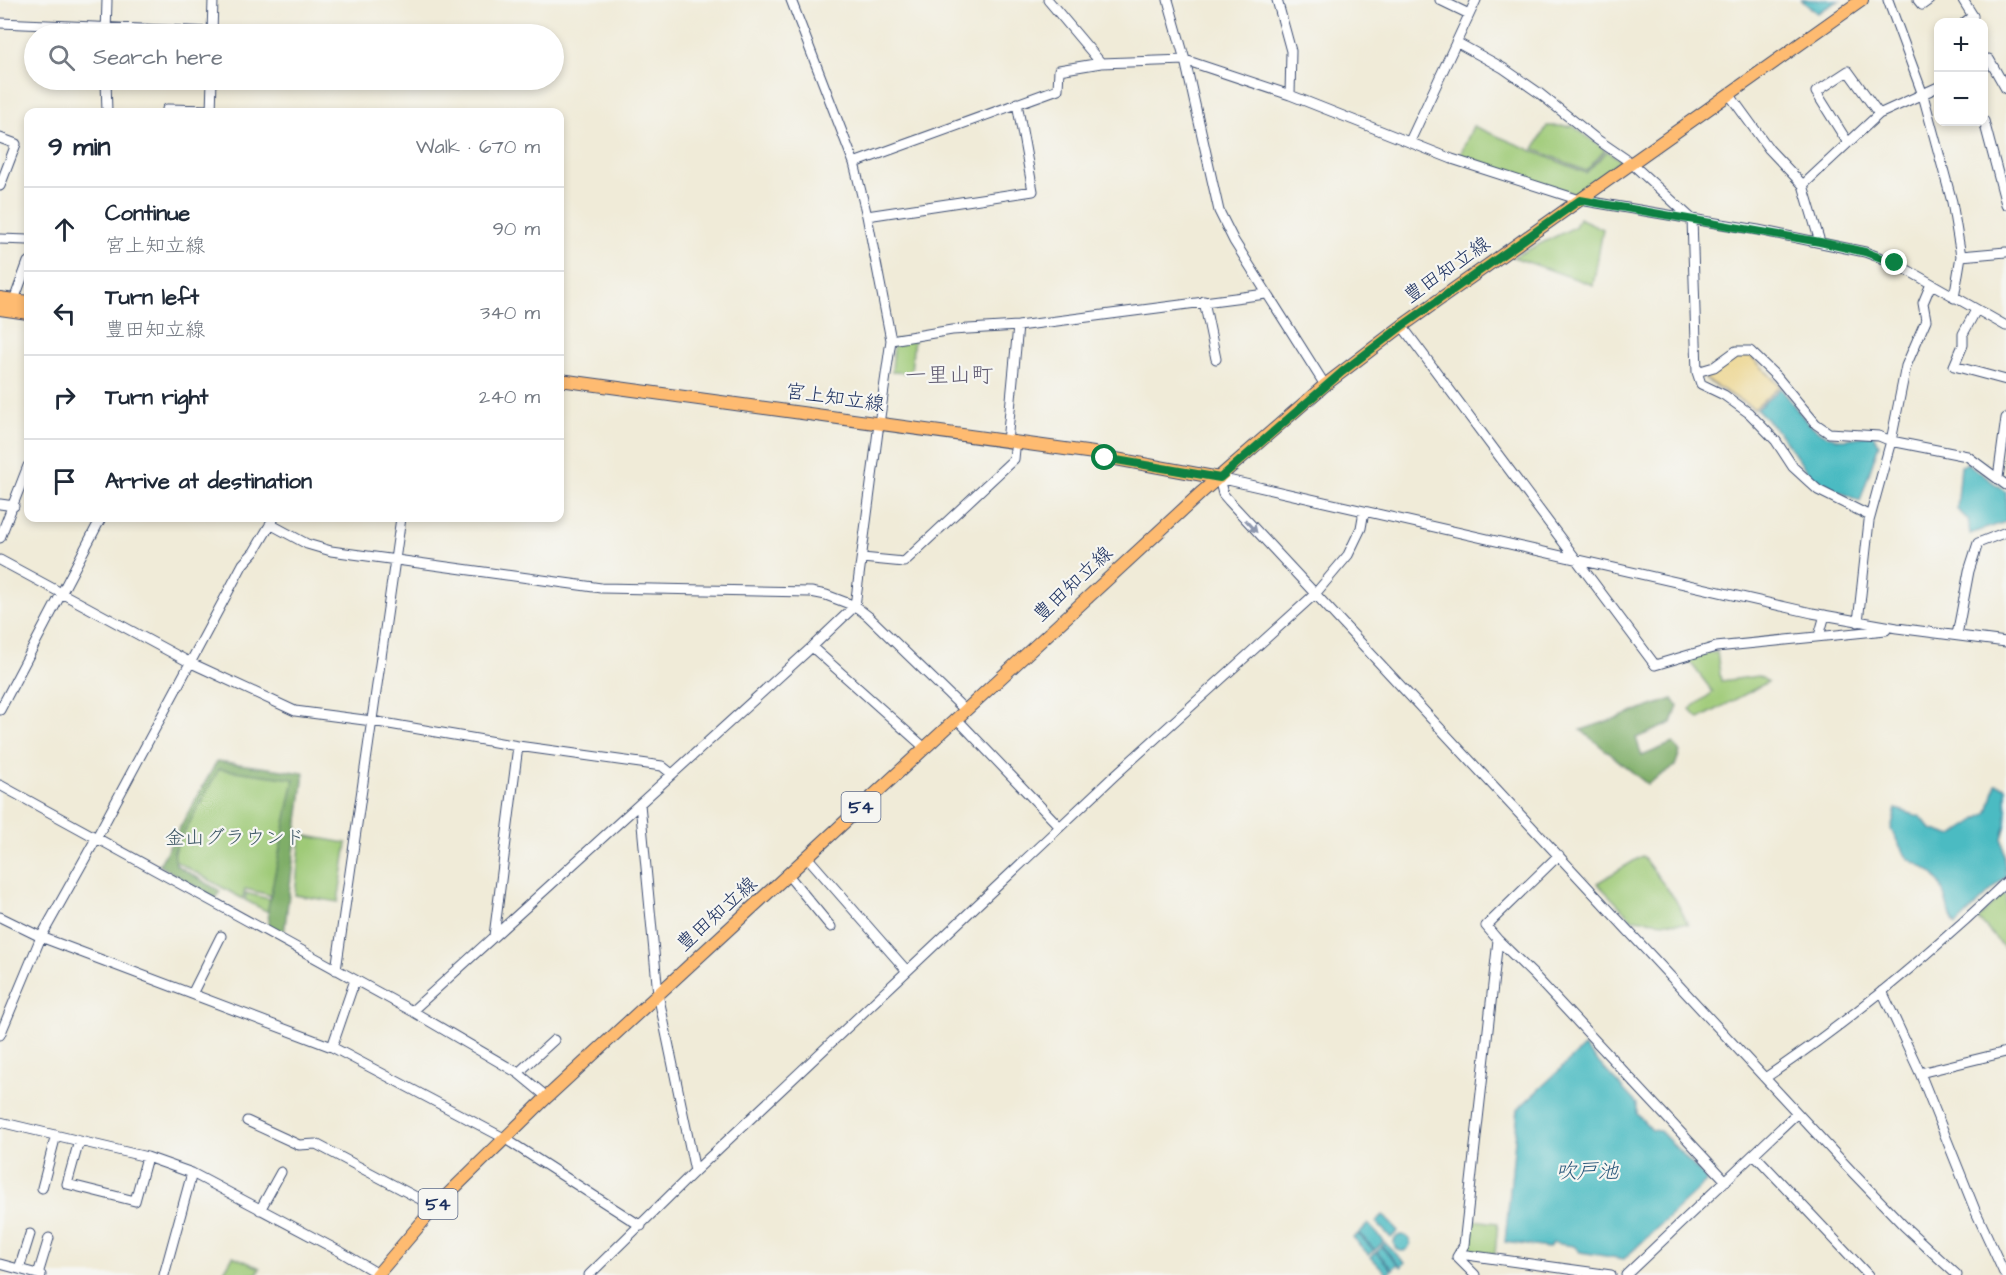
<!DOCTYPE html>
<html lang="en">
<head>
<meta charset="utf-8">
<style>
	body { margin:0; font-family:"Architects Daughter","Klee One",sans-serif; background:#f6f6f7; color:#1f2937 }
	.controls { position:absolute; right:18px; top:18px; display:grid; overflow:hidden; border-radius:12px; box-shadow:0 3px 9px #0003 }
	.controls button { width:54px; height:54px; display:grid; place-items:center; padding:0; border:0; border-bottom:2px solid #e0e1e3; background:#fff; color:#1f2937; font:30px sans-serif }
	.stop { position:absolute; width:18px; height:18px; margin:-14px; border:4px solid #0b8043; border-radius:50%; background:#fff }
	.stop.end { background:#0b8043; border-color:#fff; box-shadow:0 2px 6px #0008 }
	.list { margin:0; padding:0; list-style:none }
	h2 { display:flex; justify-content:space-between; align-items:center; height:78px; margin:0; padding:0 24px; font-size:26px }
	h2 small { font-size:20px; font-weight:400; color:#747a83 }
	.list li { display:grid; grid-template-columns:39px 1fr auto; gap:18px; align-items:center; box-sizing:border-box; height:84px; padding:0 24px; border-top:2px solid #e0e1e3 }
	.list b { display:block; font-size:22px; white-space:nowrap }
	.list p { margin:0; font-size:20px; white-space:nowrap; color:#747a83 }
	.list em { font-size:20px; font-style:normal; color:#747a83 }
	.icon { flex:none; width:33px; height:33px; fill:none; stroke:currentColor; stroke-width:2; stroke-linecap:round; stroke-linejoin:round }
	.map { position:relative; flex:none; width:2006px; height:1275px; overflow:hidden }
	.search { position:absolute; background:#fff; box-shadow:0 3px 9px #0003; left:24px; top:24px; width:540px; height:66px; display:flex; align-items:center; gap:15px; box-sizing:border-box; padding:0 21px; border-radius:33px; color:#747a83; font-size:22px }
	.panel { position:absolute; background:#fff; box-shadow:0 3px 9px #0003; left:24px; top:108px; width:540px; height:414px; border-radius:12px }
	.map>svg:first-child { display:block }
	.green { fill:#9fca77; stroke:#5d7c6a; stroke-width:1.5 }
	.forest { fill:#7fae68; stroke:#4d6e63; stroke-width:1.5 }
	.sand { fill:#eeda9e; stroke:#84847e; stroke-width:1.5 }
	.water { fill:#4cbbc2; stroke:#347590; stroke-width:1.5 }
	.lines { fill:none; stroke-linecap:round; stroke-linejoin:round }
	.minor-casing { stroke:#3b4b70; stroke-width:11 }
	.major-casing { stroke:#3b4b70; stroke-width:14 }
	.minor { stroke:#fff; stroke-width:9 }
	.major { stroke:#febb71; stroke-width:12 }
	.oneway { fill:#8d97ae }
	.route { stroke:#0b8043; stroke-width:8 }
	.labels { text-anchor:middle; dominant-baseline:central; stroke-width:4.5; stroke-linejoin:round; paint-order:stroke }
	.shield { fill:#f6f6f2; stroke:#5d6b8a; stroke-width:1.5 }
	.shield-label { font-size:18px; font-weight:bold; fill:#1b2f5e }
	.street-label { font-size:20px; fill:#1b2f5e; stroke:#f6f6f2 }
	.park-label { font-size:20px; fill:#3c5664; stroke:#f6f6f2 }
	.water-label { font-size:21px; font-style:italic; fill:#2a597c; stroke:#f6f6f2 }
	.quarter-label { font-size:22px; fill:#615c72; stroke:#f6f6f2 }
</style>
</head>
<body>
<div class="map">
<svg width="2006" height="1275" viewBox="0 0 2006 1275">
	<rect width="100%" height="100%" fill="#f6f6f2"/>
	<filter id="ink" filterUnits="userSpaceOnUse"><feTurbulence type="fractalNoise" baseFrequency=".0167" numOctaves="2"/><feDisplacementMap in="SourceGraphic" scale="12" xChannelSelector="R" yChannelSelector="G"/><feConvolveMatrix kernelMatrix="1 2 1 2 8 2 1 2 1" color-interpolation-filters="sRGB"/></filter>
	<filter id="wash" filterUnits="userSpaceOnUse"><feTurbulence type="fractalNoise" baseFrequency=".008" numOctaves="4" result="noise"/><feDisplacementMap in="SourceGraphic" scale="24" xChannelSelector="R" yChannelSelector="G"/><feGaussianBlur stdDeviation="1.35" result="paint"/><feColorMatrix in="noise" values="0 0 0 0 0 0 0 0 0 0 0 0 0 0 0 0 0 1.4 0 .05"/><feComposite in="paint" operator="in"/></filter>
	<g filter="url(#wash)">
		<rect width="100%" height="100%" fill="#f0ebd8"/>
		<path class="green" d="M 1473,126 L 1586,173 L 1607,151 L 1621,160 L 1576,194 L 1460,155 Z
			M 1547,126 L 1573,126 L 1605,150 L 1586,171 L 1534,149 Z
			M 1579,218 L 1603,229 L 1593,285 L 1513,257 L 1575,227 Z
			M 914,338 L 911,373 L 892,372 L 894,340 Z
			M 1717,652 L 1721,681 L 1759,676 L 1768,682 L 1699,719 L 1690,709 L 1713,692 L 1686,657 Z
			M 219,765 L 298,776 L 274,896 L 245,889 L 243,899 L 168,857 Z
			M 301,835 L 347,843 L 338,902 L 295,895 Z
			M 1642,856 L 1675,899 L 1688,924 L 1632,919 L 1597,883 Z
			M 246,893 L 273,900 L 270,913 L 245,900 Z
			M 2004,893 L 2006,895 L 2006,950 L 1978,919 Z
			M 1473,1220 L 1498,1223 L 1495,1254 L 1469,1251 Z
			M 233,1256 L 260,1268 L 257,1275 L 222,1275 Z"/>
		<path class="forest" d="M 1673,699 L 1678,706 L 1672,723 L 1636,738 L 1642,756 L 1673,743 L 1680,752 L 1675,766 L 1647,784 L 1581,730 Z
			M 217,761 L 304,773 L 284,934 L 269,925 L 268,908 L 294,779 L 219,769 L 174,851 L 176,865 L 220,891 L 216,899 L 159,865 Z"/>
		<path class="sand" d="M 1738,353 L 1749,354 L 1780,386 L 1754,409 L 1706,380 L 1703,374 Z"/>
		<path class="water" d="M 1801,0 L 1840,0 L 1817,13 Z
			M 1781,388 C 1797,409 1814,440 1845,439 C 1854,438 1864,436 1873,434 L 1879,444 L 1860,501 L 1829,487 L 1809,474 L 1781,435 L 1757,409 Z
			M 1967,463 L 2006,492 L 2006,522 L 1970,534 L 1968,520 L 1957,509 L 1961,466 Z
			M 1996,784 L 2006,787 L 2006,824 L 2002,838 L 2006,876 L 1956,925 C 1945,911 1947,892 1936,877 C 1928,868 1917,865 1908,858 C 1901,851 1896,838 1891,829 L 1896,809 L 1921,817 L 1931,829 L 1952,836 L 1988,812 Z
			M 1584,1047 L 1637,1104 L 1637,1114 L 1652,1130 L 1660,1131 L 1706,1179 L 1706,1182 L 1624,1259 L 1580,1252 L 1574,1246 L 1553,1243 L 1548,1248 L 1505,1242 L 1518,1109 Z
			M 1383,1215 L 1398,1231 L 1391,1238 L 1376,1222 Z
			M 1368,1224 L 1384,1241 L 1375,1250 L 1359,1233 Z
			M 1358,1234 L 1374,1250 L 1369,1255 L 1353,1238 Z
			M1394 1243a8 8 0 1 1 16 0a8 8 0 1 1-16 0Z
			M 1385,1243 L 1405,1263 L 1401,1267 L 1382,1246 Z
			M 1381,1247 L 1398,1264 L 1393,1269 L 1377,1252 Z
			M 1376,1252 L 1392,1270 L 1387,1274 L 1371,1257 Z"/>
	</g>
	<g filter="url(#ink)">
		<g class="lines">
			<g class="minor-casing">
				<path id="minor" d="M 791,0 L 854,163 L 867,216 L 891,340 L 879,424
					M 1048,0 L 1101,63
					M 1168,0 L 1185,60 L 1219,211 L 1234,241 L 1325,385
					M 1277,0 L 1291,51 L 1290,95
					M 1440,0 L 1469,14
					M 1888,0 L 1923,95 L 1952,202 L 1961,256 L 1954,298
					M 1918,0 L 1922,5 L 1929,0
					M 1963,0 L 1973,16 L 1965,22
					M 0,23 L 212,32
					M 106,34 L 107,0
					M 212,34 L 213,0
					M 1456,42 L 1503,68 L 1539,93 L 1595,138 L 1630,162 L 1692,219 L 1758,230 L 1865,252 L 1895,263 L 2006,326
					M 1984,62 L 1989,59 L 2006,89
					M 106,80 L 107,112
					M 1729,94 L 1769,149 L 1803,185 L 1820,242
					M 167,109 L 211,110
					M 211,112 L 212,80
					M 1984,121 L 2006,204
					M 0,138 L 16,144 L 0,186
					M 1410,141 L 1476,0
					M 1848,143 L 1816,92 L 1848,71 L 1879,114
					M 854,163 L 1058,89 L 1059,70 L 1101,63 L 1185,60 L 1290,95 L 1452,159 L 1580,200 L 1692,219 L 1697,372 L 1701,384 L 1724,395 L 1749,413 L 1776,441 L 1793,467 L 1818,490 L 1870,516
					M 1803,185 L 1879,114 L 1938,87
					M 867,216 L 1033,191 L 1017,103
					M 0,239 L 28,240
					M 1961,256 L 2006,252
					M 14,300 L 28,262
					M 1204,301 L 1216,359
					M 1976,310 L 1963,334 L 1963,345 L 1954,366 L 2006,380
					M 1402,326 L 1655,665 L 1716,647 L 1886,630
					M 891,340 L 952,330 L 1018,326 L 1266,294
					M 1697,372 L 1714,367 L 1736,351 L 1750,351 L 1777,377 L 1816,424 L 1829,433 L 1879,436 L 1891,441 L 1906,366 L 1926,320 L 1923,303 L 1931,284
					M 878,431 L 855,606 L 868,616 L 966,711
					M 1007,442 L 1018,326
					M 1998,478 L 2006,418
					M 0,504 L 14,506
					M 270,524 L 307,544 L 331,551 L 601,588 L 811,592 L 826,595 L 855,606 L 812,647 L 412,1011
					M 0,538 L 28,466
					M 862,558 L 904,562 L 1014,459 L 1015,449
					M 0,560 L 189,662 L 295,711 L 372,721 L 518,746 L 662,766 L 672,774
					M 1858,622 L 1869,521 L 1891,441 L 1967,456 L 2006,485
					M 1957,635 L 1969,571 L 1978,543 L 2006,532
					M 1819,636 L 1825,615
					M 812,647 L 925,748
					M 0,710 L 101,518
					M 957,719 L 1060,827
					M 0,785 L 412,1011 L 518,1073 L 547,1097
					M 640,804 L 658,994 L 695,1171
					M 808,858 L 907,971
					M 788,875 L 831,927
					M 0,917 L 41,937 L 332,1047 L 504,1138 L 641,1226
					M 494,936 L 518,746
					M 1498,940 L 1533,974 L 1726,1181
					M 336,970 L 401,518
					M 1882,991 L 1920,1073 L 1975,1210 L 2005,1275
					M 192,994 L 221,936
					M 0,1035 L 41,937 L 97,837 L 243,564 L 254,552 L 274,518
					M 332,1047 L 355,980
					M 518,1073 L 554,1040
					M 1920,1073 L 2006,1052
					M 1765,1078 C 1851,1020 1931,954 2006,882
					M 247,1121 L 299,1145 L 316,1144 L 435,1207
					M 0,1122 L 147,1157 L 192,1173 L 341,1252 L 380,1275
					M 79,1141 L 67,1184 L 135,1201 L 147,1157
					M 1754,1154 L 1868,1275
					M 42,1188 L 56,1135
					M 260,1210 L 281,1172
					M 1457,1257 L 1464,1245 L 1498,940 L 1486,926 L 1559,855
					M 1457,1257 L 1467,1255 L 1611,1275
					M 1457,1257 L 1475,1275
					M 0,1264 L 41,1275
					M 19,1269 L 30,1234
					M 38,1274 L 49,1238
					M 164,1275 L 192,1173
					M 589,1275 L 695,1171 L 1114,776 L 1315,594 L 1348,555 L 1361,528 L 1364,511
					M 1626,1275 L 1797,1113
					M 1957,1275 L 1904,1226 L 1854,1174 L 1229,501 L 1223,494 L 1219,478 L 1812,613 L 1897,628 L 2006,642"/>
			</g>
			<g class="major-casing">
				<path id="major" d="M 0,298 L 28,302
					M 0,309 L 28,313
					M 560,380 L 1094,453 L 1105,457 L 1219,478
					M 377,1275 L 435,1207 L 547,1097 L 1202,492 L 1325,385 L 1402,326 L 1862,0"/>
			</g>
			<use href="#minor" class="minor"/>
			<use href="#major" class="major"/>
		</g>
		<defs><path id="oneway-solid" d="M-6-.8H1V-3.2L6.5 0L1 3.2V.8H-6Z" transform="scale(1.5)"/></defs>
		<use class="oneway" href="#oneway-solid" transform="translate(1251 526) rotate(47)"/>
	</g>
	<g class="lines" filter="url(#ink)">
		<path class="route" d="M 1105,458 L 1220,478 L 1342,372 L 1402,326 L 1580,200 L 1820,242 L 1865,252 L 1895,263"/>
	</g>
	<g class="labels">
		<g class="shield">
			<rect x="841.5" y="792" width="39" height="30" rx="4.5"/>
			<rect x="418.5" y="1189" width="39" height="30" rx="4.5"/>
		</g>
		<g class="shield-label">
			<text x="861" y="807">54</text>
			<text x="438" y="1204">54</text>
		</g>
		<g class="street-label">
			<text transform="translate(1447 270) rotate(-35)">豊田知立線</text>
			<text transform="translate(835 398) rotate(8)">宮上知立線</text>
			<text transform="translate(1073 584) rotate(-43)">豊田知立線</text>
			<text transform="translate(717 914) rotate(-42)">豊田知立線</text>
		</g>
		<g class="park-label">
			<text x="235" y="838">金山グラウンド</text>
		</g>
		<g class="water-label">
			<text x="1587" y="1171">吹戸池</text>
		</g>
		<g class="quarter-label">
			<text x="949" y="375">一里山町</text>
		</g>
	</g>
</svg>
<div class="controls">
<button>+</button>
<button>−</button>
</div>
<div class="stop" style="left:1105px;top:458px"></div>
<div class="stop end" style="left:1895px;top:263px"></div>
<div class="search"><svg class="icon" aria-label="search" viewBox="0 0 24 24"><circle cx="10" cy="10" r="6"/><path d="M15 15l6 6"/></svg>Search here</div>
<section class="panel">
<h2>9 min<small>Walk · 670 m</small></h2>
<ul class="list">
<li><svg class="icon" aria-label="ahead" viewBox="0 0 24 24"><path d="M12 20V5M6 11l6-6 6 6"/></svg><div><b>Continue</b><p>宮上知立線</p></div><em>90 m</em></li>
<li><svg class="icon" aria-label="left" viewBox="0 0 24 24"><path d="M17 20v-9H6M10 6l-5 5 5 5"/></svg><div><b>Turn left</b><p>豊田知立線</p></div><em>340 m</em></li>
<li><svg class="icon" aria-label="right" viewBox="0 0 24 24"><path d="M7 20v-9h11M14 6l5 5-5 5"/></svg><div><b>Turn right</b></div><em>240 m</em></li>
<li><svg class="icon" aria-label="arrive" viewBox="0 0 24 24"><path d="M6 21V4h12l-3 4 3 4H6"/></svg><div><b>Arrive at destination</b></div></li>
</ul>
</section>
</div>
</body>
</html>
